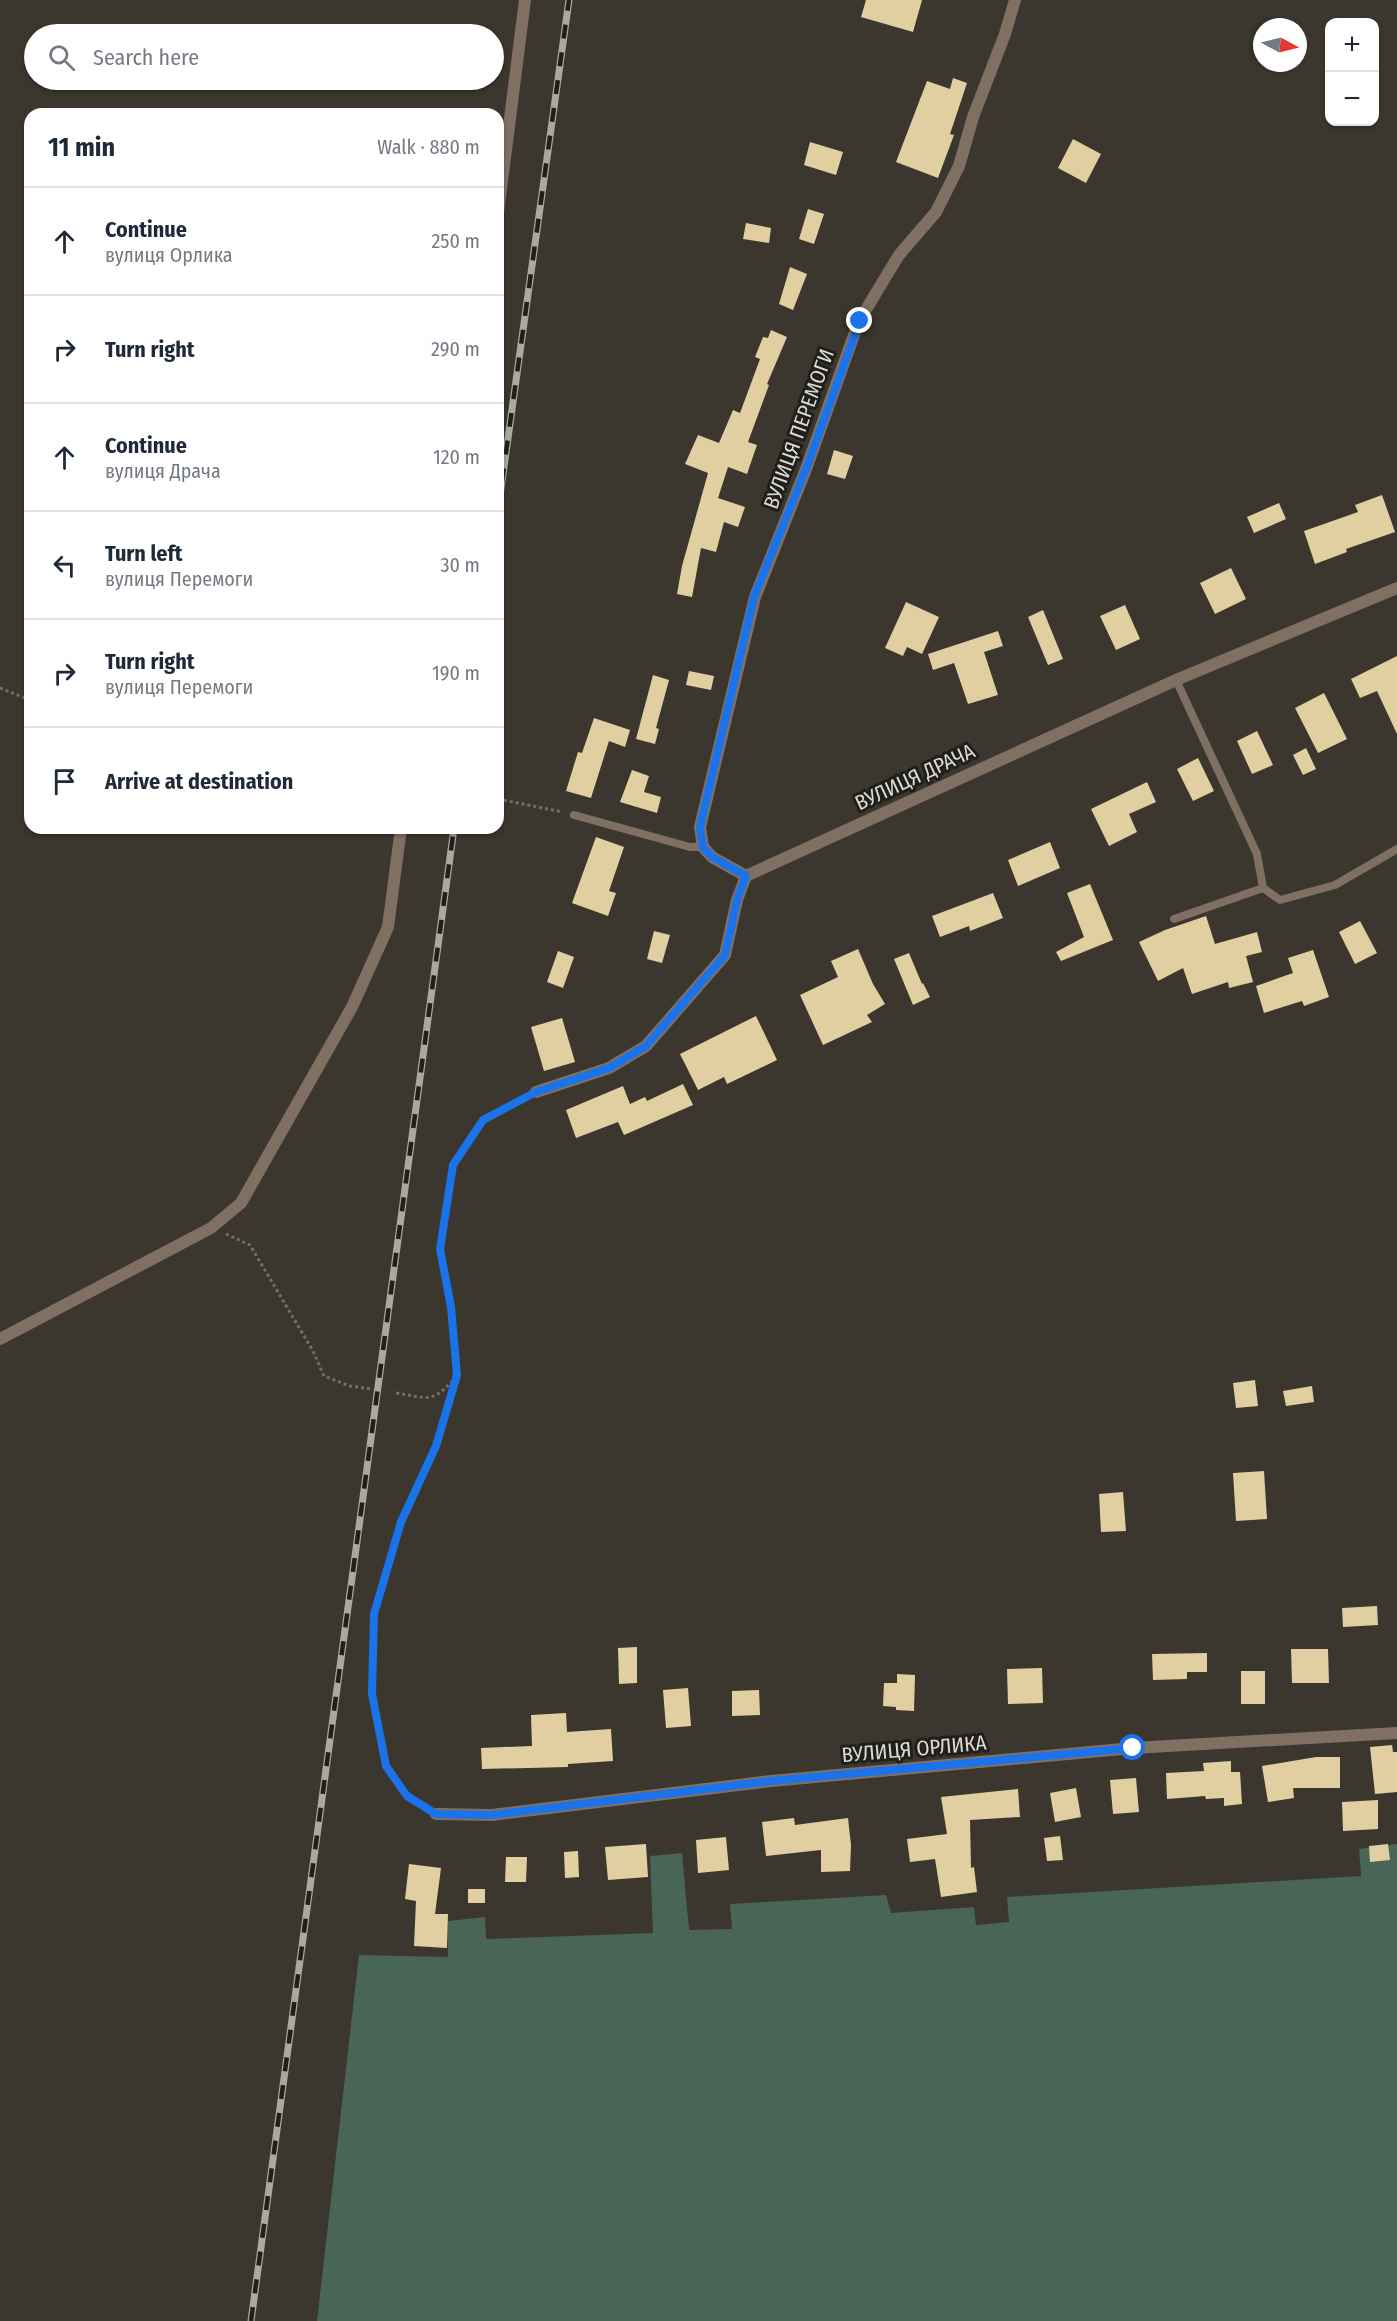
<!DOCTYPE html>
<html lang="en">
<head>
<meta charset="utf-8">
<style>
	body { margin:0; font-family:"Fira Sans Condensed",sans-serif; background:#f2f2f3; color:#1f2937 }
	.controls { position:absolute; right:18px; top:18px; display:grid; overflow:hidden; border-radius:12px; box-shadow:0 2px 4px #0004 }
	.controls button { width:54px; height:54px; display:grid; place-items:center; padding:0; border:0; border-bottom:2px solid #e0e1e3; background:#fff; color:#1f2937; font:30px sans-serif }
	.compass { position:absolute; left:1253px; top:18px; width:54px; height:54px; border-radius:50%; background:#fff; box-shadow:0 2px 4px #0004; rotate:97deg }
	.stop { position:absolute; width:18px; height:18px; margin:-14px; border:4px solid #1a73e8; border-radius:50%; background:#fff }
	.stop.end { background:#1a73e8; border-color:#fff; box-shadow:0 2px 6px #0008 }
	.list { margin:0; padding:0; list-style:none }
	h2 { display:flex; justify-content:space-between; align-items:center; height:78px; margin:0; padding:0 24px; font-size:26px }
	h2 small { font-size:20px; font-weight:400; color:#747a83 }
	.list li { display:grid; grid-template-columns:39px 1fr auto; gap:18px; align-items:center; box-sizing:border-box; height:108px; padding:0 24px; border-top:2px solid #e0e1e3 }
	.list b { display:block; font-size:22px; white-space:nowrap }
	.list p { margin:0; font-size:20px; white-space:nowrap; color:#747a83 }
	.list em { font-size:20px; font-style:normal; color:#747a83 }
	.icon { flex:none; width:33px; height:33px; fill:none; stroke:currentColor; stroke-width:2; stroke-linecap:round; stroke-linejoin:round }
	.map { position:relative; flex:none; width:1397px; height:2321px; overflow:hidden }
	.search { position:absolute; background:#fff; box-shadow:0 2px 4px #0004; left:24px; top:24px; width:480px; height:66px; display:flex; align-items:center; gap:15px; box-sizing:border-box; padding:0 21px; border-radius:33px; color:#747a83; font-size:22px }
	.panel { position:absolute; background:#fff; box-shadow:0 2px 4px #0004; left:24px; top:108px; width:480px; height:726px; border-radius:18px }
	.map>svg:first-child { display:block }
	.green { fill:#496557 }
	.building { fill:#e1cfa2 }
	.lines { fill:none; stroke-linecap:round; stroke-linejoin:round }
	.path { stroke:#736f68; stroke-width:3; stroke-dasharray:3 3; stroke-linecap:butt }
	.lane { stroke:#807063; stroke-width:8 }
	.street { stroke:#807063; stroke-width:12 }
	.rail-casing { stroke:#aaa8a1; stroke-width:7 }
	.rail { stroke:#201f1b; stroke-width:4.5; stroke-dasharray:14; stroke-linecap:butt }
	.route { stroke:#1a73e8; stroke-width:8 }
	.labels { text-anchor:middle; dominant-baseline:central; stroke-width:6; stroke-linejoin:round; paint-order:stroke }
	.street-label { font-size:21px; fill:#dcdad4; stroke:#201f1b }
</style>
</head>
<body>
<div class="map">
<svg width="1397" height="2321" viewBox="0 0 1397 2321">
	<rect width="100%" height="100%" fill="#3b372f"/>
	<path class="green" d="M 1397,1844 L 1397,2321 L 317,2321 L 359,1955 L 448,1957 L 448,1921 L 485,1917 L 486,1939 L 653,1933 L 650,1856 L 682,1853 L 689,1930 L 732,1929 L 730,1904 L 886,1895 L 891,1913 L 974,1907 L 976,1925 L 1009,1922 L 1007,1897 L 1361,1876 L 1359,1849 Z"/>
	<path class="building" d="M 866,0 L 922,0 L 913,32 L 861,17 Z
		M 953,78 L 967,83 L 950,134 L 954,135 L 938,178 L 896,162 L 927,81 L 950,89 Z
		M 1073,139 L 1101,154 L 1086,183 L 1058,168 Z
		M 810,142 L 843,152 L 836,175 L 804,165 Z
		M 808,209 L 824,214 L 814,244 L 799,239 Z
		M 746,223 L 771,228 L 769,243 L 743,239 Z
		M 790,267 L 807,274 L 793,310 L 779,304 Z
		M 771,330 L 787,337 L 767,384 L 769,385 L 748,442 L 757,445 L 747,474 L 728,467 L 718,498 L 745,507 L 738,527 L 724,522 L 716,552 L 701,548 L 692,597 L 677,594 L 682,566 L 708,473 L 685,464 L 698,435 L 719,443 L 733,410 L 740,413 L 760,359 L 755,357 L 763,337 L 768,338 Z
		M 834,450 L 853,456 L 845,479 L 827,474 Z
		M 1382,495 L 1395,532 L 1346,549 L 1347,552 L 1315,564 L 1304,531 L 1358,512 L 1355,505 Z
		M 1279,503 L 1286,519 L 1254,533 L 1247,517 Z
		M 1231,568 L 1246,599 L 1215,614 L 1200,583 Z
		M 906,602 L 939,617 L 922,654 L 907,647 L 903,656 L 885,648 Z
		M 1125,605 L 1140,639 L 1116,650 L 1100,616 Z
		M 1043,610 L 1063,659 L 1048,665 L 1028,617 Z
		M 998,631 L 1003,646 L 984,652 L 998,695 L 968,704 L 954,663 L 933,670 L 928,654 Z
		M 1397,656 L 1397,734 L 1377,691 L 1360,698 L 1351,679 Z
		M 689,671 L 714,676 L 711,690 L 686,685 Z
		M 653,675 L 669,680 L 656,728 L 659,729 L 655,744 L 636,739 Z
		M 1324,693 L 1347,739 L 1318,753 L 1295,708 Z
		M 594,718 L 630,730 L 625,747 L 609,741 L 591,798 L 566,791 L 578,752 L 582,753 Z
		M 1257,731 L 1273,765 L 1252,774 L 1237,741 Z
		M 1306,748 L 1316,769 L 1303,775 L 1293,755 Z
		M 1198,758 L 1214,791 L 1193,801 L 1177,769 Z
		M 632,770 L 649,776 L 644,792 L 661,797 L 657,813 L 620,802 Z
		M 1147,782 L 1156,802 L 1129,814 L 1137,832 L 1109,846 L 1091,809 Z
		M 596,837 L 624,847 L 609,891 L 616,893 L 608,916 L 572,903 Z
		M 1050,842 L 1060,868 L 1018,886 L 1008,860 Z
		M 1090,884 L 1113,940 L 1061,961 L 1056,952 L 1084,937 L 1067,893 Z
		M 993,893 L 1003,918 L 970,931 L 969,926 L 940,937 L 932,916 Z
		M 1206,916 L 1215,944 L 1257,932 L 1262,952 L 1246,956 L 1253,982 L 1229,988 L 1228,982 L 1192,994 L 1183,968 L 1158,981 L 1139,942 L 1165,930 Z
		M 1360,921 L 1377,953 L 1355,964 L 1339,932 Z
		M 654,931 L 670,935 L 662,963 L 647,959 Z
		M 858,949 L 873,984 L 885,1004 L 867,1015 L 872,1022 L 823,1045 L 800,995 L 838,977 L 831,961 Z
		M 1313,950 L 1329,997 L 1304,1006 L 1302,1001 L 1264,1013 L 1256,986 L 1293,973 L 1288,958 Z
		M 558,951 L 574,957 L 563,988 L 547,982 Z
		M 909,953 L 922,984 L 923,983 L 930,997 L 913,1005 L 894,959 Z
		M 756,1016 L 777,1060 L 727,1084 L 724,1077 L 698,1090 L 680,1054 Z
		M 562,1018 L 575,1062 L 544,1071 L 531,1027 Z
		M 683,1084 L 693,1105 L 624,1135 L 618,1122 L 576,1138 L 566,1110 L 623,1086 L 630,1104 L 645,1097 L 647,1101 Z
		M 1255,1380 L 1258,1406 L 1236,1408 L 1233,1383 Z
		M 1312,1386 L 1314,1402 L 1286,1406 L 1283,1391 Z
		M 1264,1471 L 1267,1519 L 1236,1521 L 1233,1473 Z
		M 1123,1492 L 1126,1531 L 1101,1532 L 1099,1494 Z
		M 1377,1606 L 1378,1625 L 1343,1627 L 1342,1608 Z
		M 637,1647 L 637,1683 L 619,1684 L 618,1648 Z
		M 1291,1649 L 1328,1649 L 1329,1683 L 1292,1683 Z
		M 1207,1653 L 1207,1672 L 1187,1672 L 1187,1679 L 1153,1680 L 1152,1654 Z
		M 1042,1668 L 1043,1703 L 1008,1704 L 1007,1669 Z
		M 1241,1671 L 1265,1671 L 1265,1704 L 1241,1704 Z
		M 897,1674 L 915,1675 L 914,1711 L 896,1710 L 896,1707 L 883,1706 L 884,1683 L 897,1683 Z
		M 688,1688 L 691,1726 L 666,1728 L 663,1690 Z
		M 759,1690 L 760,1715 L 732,1716 L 732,1691 Z
		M 566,1713 L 567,1732 L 611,1729 L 613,1761 L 568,1764 L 568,1767 L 482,1769 L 481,1748 L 532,1746 L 531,1715 Z
		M 1392,1745 L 1393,1752 L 1397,1752 L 1397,1792 L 1375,1794 L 1370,1747 Z
		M 1316,1757 L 1340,1757 L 1340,1788 L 1293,1788 L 1294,1798 L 1268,1802 L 1262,1766 Z
		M 1231,1761 L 1231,1772 L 1240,1772 L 1242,1804 L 1224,1806 L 1224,1798 L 1206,1799 L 1205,1796 L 1167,1799 L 1166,1773 L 1204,1771 L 1203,1763 Z
		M 1136,1778 L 1139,1812 L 1113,1814 L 1110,1780 Z
		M 1076,1788 L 1081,1817 L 1055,1822 L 1050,1793 Z
		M 1018,1789 L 1020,1817 L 970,1820 L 971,1868 L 974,1867 L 977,1892 L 941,1897 L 935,1859 L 910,1862 L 907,1839 L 947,1834 L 941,1797 Z
		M 1378,1800 L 1378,1829 L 1343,1831 L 1342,1802 Z
		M 794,1818 L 795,1825 L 848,1818 L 851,1845 L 850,1871 L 821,1872 L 821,1850 L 766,1856 L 762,1822 Z
		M 1060,1836 L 1063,1860 L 1047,1861 L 1044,1838 Z
		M 726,1837 L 729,1870 L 698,1873 L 696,1840 Z
		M 646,1844 L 648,1877 L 608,1880 L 605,1847 Z
		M 1388,1844 L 1390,1860 L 1370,1862 L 1369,1846 Z
		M 578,1851 L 579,1877 L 565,1878 L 564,1852 Z
		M 506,1857 L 527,1857 L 526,1882 L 505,1882 Z
		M 409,1864 L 441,1868 L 435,1914 L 448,1914 L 447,1948 L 414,1946 L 416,1901 L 405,1899 Z
		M 468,1889 L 485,1889 L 485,1903 L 468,1903 Z"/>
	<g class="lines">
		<path class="path" d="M 0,688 L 30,700
			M 498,799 L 563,812
			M 226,1234 L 250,1245 L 313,1351 L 324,1376 L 350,1386 L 372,1389
			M 396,1393 C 428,1398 432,1404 455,1378
			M 424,1806 L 407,1796 L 386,1766 L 372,1694 L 374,1614 L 401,1522 L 436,1446 L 457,1375 L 451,1307 L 439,1249 L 453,1165 L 483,1120 L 524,1098"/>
		<path class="lane" d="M 1176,680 L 1257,854 L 1263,888
			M 574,815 L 690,847 L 703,847
			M 1263,888 L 1280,900 L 1335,885 L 1397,849
			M 1174,919 L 1263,888"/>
		<path class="street" d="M 498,213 L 525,0
			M 746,876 L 712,857 L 703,847 L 700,827 L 755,597 L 806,469 L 859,321 L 899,255 L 936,212 L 959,166 L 973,117 L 1005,34 L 1015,0
			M 536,1092 L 609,1068 L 646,1046 L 725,955 L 737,900 L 746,876 L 1176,680 L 1397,588
			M 0,1339 L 211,1228 L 241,1203 L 352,1007 L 388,927 L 401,828
			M 436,1814 L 492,1815 L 771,1781 L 1133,1748 L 1397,1733"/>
		<g class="rail-casing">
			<path id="rail" d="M 498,510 L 569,0
				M 251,2321 L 454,828"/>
		</g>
		<use href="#rail" class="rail"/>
	</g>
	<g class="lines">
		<path class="route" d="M 860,321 L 806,469 L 754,597 L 700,827 L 703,847 L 712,857 L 746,876 L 737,900 L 725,955 L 646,1046 L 609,1068 L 536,1092 L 483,1120 L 453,1165 L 440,1249 L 451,1307 L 457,1375 L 436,1446 L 401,1522 L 374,1614 L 372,1694 L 386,1766 L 407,1796 L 436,1814 L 492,1815 L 771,1781 L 1133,1748"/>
	</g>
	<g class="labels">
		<g class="street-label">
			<text transform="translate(799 429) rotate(-70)">ВУЛИЦЯ ПЕРЕМОГИ</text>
			<text transform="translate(915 777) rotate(-25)">ВУЛИЦЯ ДРАЧА</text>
			<text transform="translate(914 1749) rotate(-5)">ВУЛИЦЯ ОРЛИКА</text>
		</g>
	</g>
</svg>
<div class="controls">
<button>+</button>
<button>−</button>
</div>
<svg class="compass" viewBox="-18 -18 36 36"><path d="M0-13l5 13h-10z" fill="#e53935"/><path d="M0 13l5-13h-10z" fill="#747a83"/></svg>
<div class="stop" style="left:1133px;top:1748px"></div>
<div class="stop end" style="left:860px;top:321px"></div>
<div class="search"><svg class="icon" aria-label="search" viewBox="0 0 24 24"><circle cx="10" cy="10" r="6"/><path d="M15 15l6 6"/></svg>Search here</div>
<section class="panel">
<h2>11 min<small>Walk · 880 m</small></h2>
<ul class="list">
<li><svg class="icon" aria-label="ahead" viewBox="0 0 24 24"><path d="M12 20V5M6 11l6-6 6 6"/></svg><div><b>Continue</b><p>вулиця Орлика</p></div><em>250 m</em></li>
<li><svg class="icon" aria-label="right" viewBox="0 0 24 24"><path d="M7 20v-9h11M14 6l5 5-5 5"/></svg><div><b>Turn right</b></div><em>290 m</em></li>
<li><svg class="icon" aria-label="ahead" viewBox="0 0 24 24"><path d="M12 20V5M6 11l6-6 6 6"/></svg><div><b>Continue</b><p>вулиця Драча</p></div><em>120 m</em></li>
<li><svg class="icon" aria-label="left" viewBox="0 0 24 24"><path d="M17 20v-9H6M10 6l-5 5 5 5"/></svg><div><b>Turn left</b><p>вулиця Перемоги</p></div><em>30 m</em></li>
<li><svg class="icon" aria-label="right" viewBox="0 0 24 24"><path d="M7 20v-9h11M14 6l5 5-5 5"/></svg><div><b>Turn right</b><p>вулиця Перемоги</p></div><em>190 m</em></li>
<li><svg class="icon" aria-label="arrive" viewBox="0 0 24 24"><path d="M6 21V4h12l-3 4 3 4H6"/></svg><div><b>Arrive at destination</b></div></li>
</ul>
</section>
</div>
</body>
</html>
